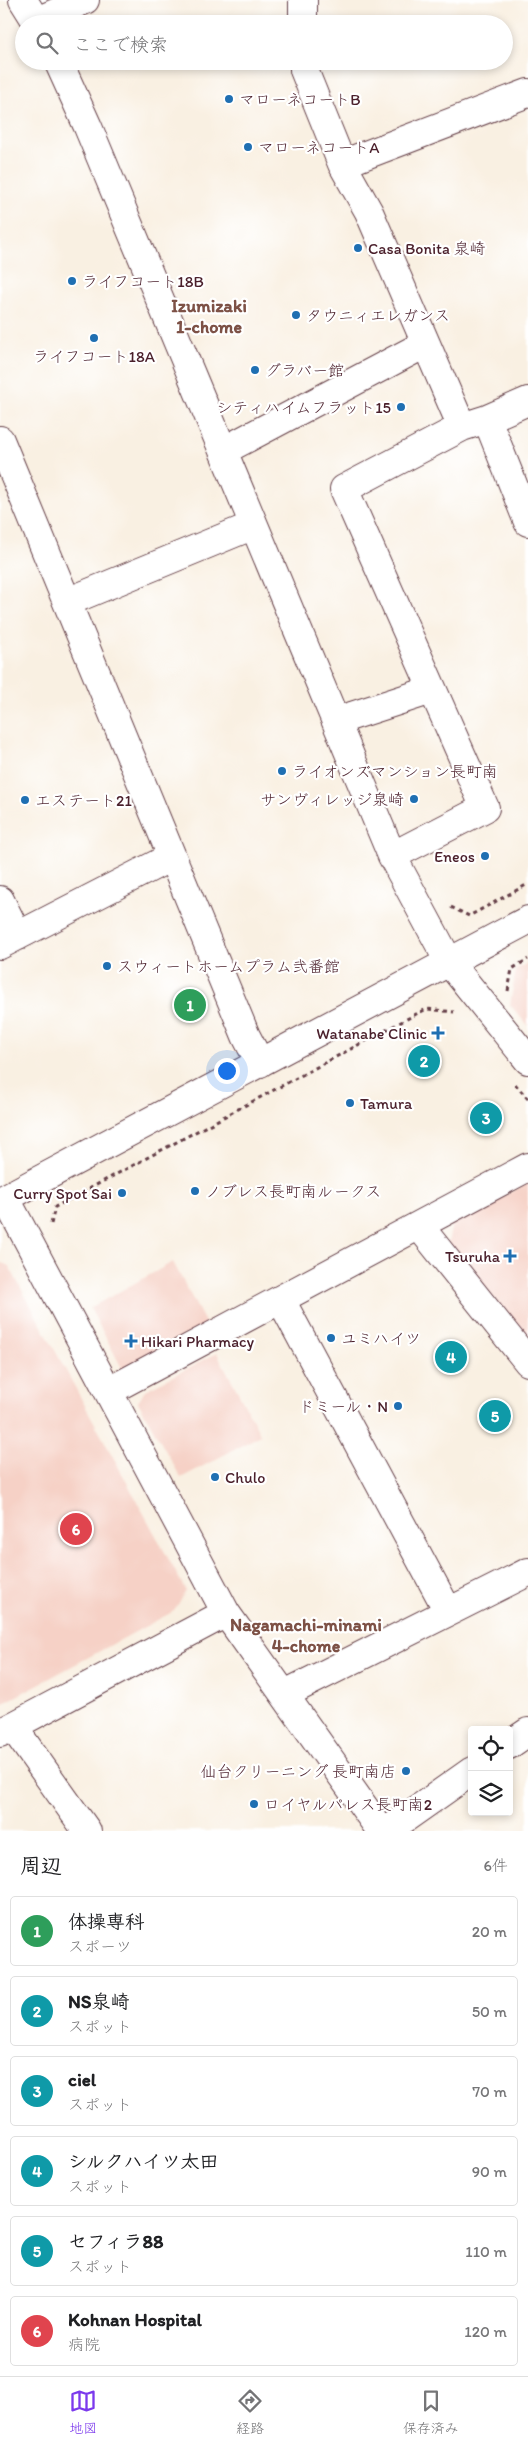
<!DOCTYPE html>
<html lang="ja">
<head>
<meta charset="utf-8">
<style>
	body { margin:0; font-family:Itim,"Klee One",sans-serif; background:#f2f2f2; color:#202124 }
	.controls { position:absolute; right:15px; bottom:15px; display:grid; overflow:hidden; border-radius:5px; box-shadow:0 2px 8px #0003 }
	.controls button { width:45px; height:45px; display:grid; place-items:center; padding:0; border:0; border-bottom:1px solid #e0e0e0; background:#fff; color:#202124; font:25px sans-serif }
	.you { position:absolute; left:226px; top:1070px; width:18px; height:18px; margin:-12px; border:4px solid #fff; border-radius:50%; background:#1a73e8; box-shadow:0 0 0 8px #1a73e833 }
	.badge { display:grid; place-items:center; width:32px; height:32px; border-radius:50%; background:#7c3aed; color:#fff; font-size:16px; font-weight:700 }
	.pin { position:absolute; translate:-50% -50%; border:2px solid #fff; box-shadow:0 1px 5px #0006 }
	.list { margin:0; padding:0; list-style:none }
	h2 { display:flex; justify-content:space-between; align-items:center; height:65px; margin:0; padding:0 20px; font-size:21px }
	h2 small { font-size:16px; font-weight:400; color:#757577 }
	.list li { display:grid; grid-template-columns:32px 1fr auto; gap:15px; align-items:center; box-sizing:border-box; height:70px; margin:0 10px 10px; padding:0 10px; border:1px solid #e0e0e0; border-radius:5px }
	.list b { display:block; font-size:19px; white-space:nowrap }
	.list p { margin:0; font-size:16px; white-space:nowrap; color:#757577 }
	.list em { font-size:16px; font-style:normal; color:#757577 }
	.icon { flex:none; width:28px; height:28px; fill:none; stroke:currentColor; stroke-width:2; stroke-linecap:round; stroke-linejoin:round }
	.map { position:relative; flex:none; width:528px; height:1831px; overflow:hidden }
	.search { position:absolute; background:#fff; box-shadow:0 2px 8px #0003; left:15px; right:15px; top:15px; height:55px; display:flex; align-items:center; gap:12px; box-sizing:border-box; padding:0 18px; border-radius:28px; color:#757577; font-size:19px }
	.sheet { height:545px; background:#fff }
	nav { display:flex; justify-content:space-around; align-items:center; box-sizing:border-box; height:70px; border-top:1px solid #e0e0e0; background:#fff; font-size:14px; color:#757577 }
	nav a { display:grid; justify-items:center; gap:2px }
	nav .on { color:#7c3aed }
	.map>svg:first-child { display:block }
	.built { fill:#f6d1c6 }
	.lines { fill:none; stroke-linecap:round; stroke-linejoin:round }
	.minor-casing { stroke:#643e46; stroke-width:30 }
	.path { stroke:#643e46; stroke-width:3; stroke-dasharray:4 4; stroke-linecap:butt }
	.minor { stroke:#fff; stroke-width:28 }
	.poi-dot { fill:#1f6fb2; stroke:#fff; stroke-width:2 }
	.labels { text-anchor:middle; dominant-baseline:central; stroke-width:4.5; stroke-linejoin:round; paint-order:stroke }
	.poi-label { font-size:16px; fill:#4a1f2b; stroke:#fff; text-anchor:start }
	.neighbourhood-label { font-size:18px; font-weight:bold; fill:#7d5146; stroke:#fff }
</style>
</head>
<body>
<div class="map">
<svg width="528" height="1831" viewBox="0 0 528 1831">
	<rect width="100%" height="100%" fill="#fff"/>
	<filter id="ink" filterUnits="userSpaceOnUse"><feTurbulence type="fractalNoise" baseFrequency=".02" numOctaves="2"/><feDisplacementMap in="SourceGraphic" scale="10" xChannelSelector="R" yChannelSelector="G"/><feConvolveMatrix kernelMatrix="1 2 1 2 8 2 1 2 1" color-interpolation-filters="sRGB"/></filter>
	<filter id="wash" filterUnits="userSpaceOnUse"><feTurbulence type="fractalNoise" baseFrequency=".0096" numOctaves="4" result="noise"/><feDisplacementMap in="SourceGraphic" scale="20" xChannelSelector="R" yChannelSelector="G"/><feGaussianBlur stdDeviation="1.12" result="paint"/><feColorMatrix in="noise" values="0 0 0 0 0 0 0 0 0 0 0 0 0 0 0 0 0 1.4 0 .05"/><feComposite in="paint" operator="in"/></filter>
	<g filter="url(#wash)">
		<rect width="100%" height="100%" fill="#f9f0e2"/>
		<path class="built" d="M 528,963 L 528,1026 L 510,1005 L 516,969 Z
			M 528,1183 L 528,1339 L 448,1243 L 452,1223 Z
			M 0,1262 L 9,1266 L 186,1591 L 174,1611 L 0,1705 Z
			M 173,1262 L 207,1326 L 123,1370 L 90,1308 Z
			M 217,1353 L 261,1435 L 181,1478 L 138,1402 L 144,1391 Z"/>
	</g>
	<g filter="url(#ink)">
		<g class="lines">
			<g class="minor-casing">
				<path id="minor" d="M 23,0 L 38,24
					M 303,0 L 303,24
					M 37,21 L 85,0
					M 58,61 L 88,127 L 392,856 L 449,962 L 528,1060
					M 304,61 L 304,70 L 342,164 L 369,212 L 462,427
					M 342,164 L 528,93
					M 528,401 L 487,419 L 528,522
					M 0,440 L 246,1036 L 260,1063
					M 223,451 L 425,344
					M 67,602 L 254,525
					M 336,721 L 432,690
					M 392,856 L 485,808 L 344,489 L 462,427 L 487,419
					M 0,900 L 18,936
					M 0,945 L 171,857
					M 6,1199 L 226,1613 L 381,1831
					M 0,1201 L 528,920
					M 420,1227 L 528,1362
					M 281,1300 L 448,1611
					M 109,1391 L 528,1167
					M 285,1694 L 528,1572
					M 13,1727 L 87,1831
					M 0,1733 L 226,1613
					M 509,1745 L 528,1732
					M 387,1831 L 472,1771"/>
			</g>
			<path class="path" d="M 451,907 L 469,916 L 528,884
				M 508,991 L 512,969 L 528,959
				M 515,1084 L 528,1099
				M 51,1224 L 55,1207 L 418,1013 L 427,1009 L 454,1012"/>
			<use href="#minor" class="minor"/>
		</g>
	</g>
	<g class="poi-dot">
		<circle cx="229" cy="99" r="5"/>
		<circle cx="248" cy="147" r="5"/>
		<circle cx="358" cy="248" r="5"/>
		<circle cx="72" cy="281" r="5"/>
		<circle cx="296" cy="315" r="5"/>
		<circle cx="94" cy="338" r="5"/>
		<circle cx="255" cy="370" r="5"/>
		<circle cx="401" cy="407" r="5"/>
		<circle cx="282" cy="771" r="5"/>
		<circle cx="414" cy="799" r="5"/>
		<circle cx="25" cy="800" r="5"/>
		<circle cx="485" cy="856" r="5"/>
		<circle cx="107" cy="966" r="5"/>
		<path d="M435.5 1025.5h5v5h5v5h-5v5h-5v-5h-5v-5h5z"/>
		<circle cx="350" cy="1103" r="5"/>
		<circle cx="195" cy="1191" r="5"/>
		<circle cx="122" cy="1193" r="5"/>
		<path d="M507.5 1248.5h5v5h5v5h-5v5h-5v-5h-5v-5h5z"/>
		<circle cx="331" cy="1338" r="5"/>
		<path d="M128.5 1333.5h5v5h5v5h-5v5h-5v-5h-5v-5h5z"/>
		<circle cx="398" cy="1406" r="5"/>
		<circle cx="215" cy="1477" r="5"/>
		<circle cx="406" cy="1771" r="5"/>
		<circle cx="254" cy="1804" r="5"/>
	</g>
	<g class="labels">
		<g class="poi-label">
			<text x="239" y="99">マローネコートB</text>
			<text x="258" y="147">マローネコートA</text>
			<text x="368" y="248">Casa Bonita 泉崎</text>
			<text x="82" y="281">ライフコート18B</text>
			<text x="306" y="315">タウニィエレガンス</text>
			<text x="94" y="356" text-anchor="middle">ライフコート18A</text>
			<text x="265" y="370">グラバー館</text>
			<text x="391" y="407" text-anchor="end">シティハイムフラット15</text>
			<text x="292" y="771">ライオンズマンション長町南</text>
			<text x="404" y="799" text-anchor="end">サンヴィレッジ泉崎</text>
			<text x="35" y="800">エステート21</text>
			<text x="475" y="856" text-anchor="end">Eneos</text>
			<text x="117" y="966">スウィートホームプラム弐番館</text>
			<text x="427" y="1033" text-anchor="end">Watanabe Clinic</text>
			<text x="360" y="1103">Tamura</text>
			<text x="205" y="1191">ノブレス長町南ルークス</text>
			<text x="112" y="1193" text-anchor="end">Curry Spot Sai</text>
			<text x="500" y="1256" text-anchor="end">Tsuruha</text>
			<text x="341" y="1338">ユミハイツ</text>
			<text x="141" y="1341">Hikari Pharmacy</text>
			<text x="388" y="1406" text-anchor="end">ドミール・N</text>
			<text x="225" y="1477">Chulo</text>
			<text x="396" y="1771" text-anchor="end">仙台クリーニング 長町南店</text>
			<text x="264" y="1804">ロイヤルパレス長町南2</text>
		</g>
		<g class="neighbourhood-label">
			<text x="209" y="306">Izumizaki<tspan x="209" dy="21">1-chome</tspan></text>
			<text x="306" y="1625">Nagamachi-minami<tspan x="306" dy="21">4-chome</tspan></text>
		</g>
	</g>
</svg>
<div class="controls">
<button><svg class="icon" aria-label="locate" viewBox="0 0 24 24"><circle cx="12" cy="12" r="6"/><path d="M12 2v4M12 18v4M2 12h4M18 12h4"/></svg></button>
<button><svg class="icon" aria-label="layers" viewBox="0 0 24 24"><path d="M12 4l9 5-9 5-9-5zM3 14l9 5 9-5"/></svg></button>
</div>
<div class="you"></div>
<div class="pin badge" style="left:190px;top:1005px;background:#2e9e5b">1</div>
<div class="pin badge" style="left:424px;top:1061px;background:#0f9aa8">2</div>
<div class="pin badge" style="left:486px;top:1118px;background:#0f9aa8">3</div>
<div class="pin badge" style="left:451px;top:1357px;background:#0f9aa8">4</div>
<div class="pin badge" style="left:495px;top:1416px;background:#0f9aa8">5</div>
<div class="pin badge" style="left:76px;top:1529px;background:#e0444e">6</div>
<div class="search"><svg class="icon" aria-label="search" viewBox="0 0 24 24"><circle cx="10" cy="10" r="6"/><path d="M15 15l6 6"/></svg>ここで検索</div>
</div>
<section class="sheet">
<h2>周辺<small>6件</small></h2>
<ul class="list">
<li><span class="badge" style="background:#2e9e5b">1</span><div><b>体操専科</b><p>スポーツ</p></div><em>20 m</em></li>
<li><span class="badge" style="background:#0f9aa8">2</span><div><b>NS泉崎</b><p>スポット</p></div><em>50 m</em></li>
<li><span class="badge" style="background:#0f9aa8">3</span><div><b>ciel</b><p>スポット</p></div><em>70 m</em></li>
<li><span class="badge" style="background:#0f9aa8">4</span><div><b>シルクハイツ太田</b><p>スポット</p></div><em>90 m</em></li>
<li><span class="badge" style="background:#0f9aa8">5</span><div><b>セフィラ88</b><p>スポット</p></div><em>110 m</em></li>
<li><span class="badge" style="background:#e0444e">6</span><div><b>Kohnan Hospital</b><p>病院</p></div><em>120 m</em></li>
</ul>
</section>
<nav>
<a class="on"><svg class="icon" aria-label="map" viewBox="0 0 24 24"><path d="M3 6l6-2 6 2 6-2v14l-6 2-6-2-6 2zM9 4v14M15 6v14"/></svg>地図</a>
<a><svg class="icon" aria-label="directions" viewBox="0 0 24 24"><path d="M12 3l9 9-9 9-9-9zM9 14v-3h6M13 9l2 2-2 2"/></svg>経路</a>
<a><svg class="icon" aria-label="saved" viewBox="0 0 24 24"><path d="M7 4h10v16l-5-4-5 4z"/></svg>保存済み</a>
</nav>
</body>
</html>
